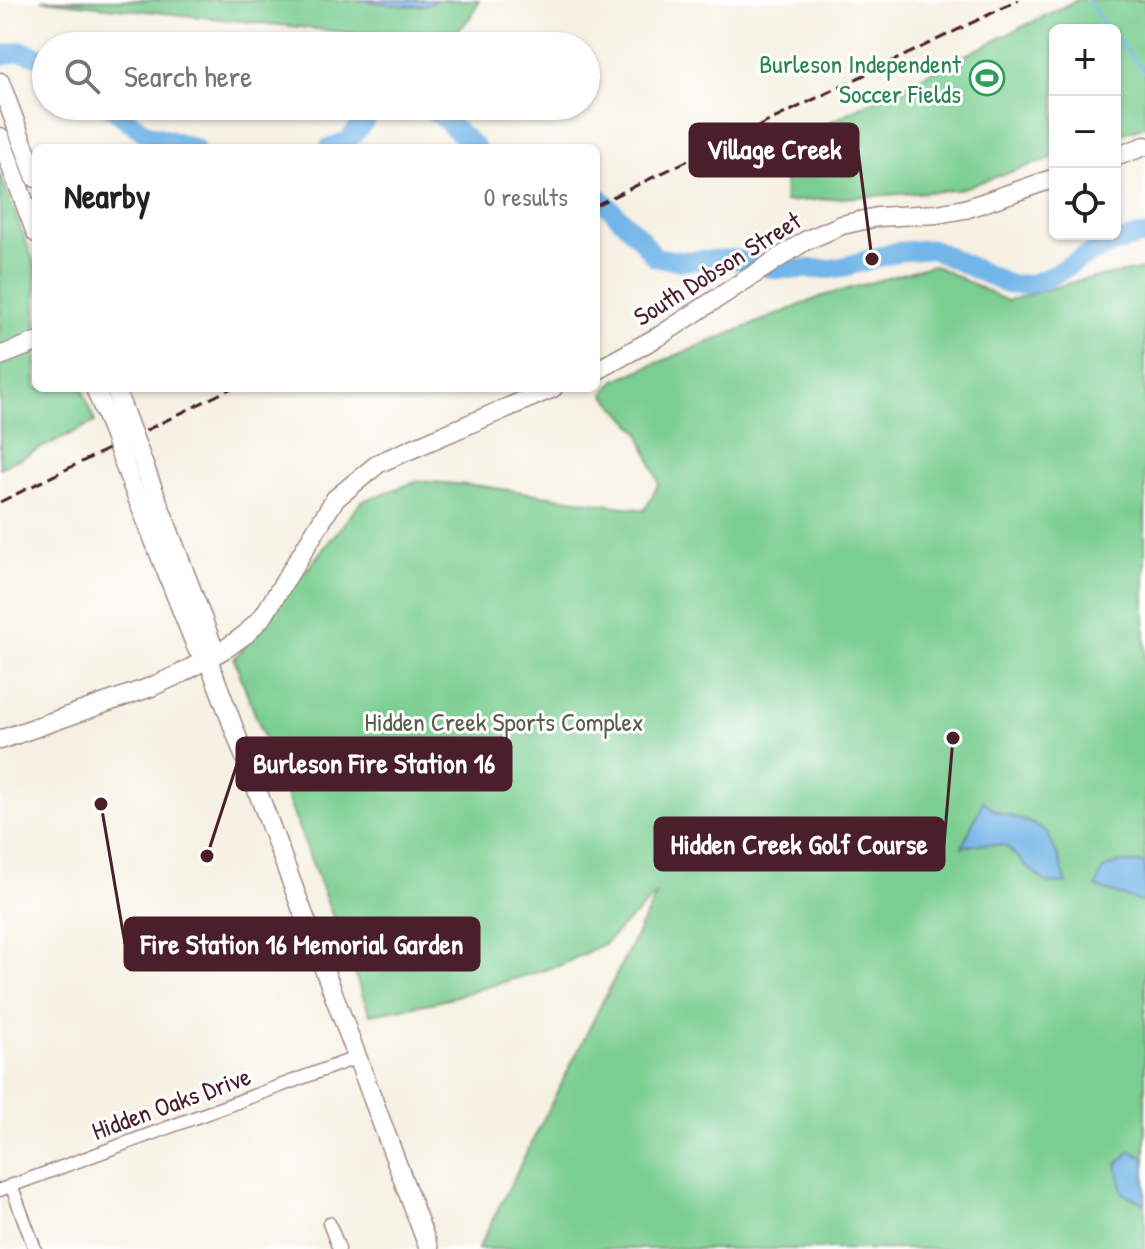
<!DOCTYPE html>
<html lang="en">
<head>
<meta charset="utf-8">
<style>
	body { margin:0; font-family:"Patrick Hand",sans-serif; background:#f6f6f6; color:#222 }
	.controls { position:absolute; right:24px; top:24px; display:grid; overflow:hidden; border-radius:12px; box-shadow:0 2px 6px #0004 }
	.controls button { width:72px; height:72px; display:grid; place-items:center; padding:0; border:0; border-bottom:2px solid #e0e0e0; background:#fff; color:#222; font:40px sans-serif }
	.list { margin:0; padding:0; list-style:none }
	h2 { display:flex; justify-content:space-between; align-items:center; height:104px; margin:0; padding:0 32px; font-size:34px }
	h2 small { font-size:26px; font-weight:400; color:#767676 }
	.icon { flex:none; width:44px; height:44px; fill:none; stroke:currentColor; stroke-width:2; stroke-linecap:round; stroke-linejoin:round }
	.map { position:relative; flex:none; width:1145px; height:1249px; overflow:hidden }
	.search { position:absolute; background:#fff; box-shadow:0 2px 6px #0004; left:32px; top:32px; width:568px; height:88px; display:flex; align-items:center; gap:20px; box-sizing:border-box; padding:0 28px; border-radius:44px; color:#767676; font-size:30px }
	.panel { position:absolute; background:#fff; box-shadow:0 2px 6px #0004; left:32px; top:144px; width:568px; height:248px; border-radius:12px }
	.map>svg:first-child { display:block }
	.green { fill:#7ace91; stroke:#62765e; stroke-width:2 }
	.water { fill:#72b5e8; stroke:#5e6a8a; stroke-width:2 }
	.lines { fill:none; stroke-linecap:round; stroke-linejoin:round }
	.stream { stroke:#72b5e8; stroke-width:3 }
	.river { stroke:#72b5e8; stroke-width:20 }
	.street-casing { stroke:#a08886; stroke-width:15 }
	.secondary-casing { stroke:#a08886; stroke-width:21 }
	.street { stroke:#fff; stroke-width:12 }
	.secondary { stroke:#fff; stroke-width:18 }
	.rail { stroke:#4a1f2b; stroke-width:3; stroke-dasharray:12 6; stroke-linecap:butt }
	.secondary-bridge-casing { stroke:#a08886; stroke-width:21; stroke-linecap:butt }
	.secondary-bridge { stroke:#fff; stroke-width:18 }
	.labels { text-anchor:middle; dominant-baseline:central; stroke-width:6; stroke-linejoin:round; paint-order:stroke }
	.leisure-label { font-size:26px; fill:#27864d; stroke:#fff; text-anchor:end }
	.street-label { font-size:26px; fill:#4a1f2b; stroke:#fff }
	.park-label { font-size:26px; fill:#5b5c4f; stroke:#fff }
	.leader { fill:none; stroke:#4a1f2b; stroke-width:3 }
	.callout-dot { fill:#4a1f2b; stroke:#fff; stroke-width:3 }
	.callout { fill:#4a1f2b; stroke:#4a1f2b; stroke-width:3 }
	.callout-label { font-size:28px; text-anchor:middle; font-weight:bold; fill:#fff }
</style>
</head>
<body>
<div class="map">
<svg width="1145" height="1249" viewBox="0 0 1145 1249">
	<rect width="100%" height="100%" fill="#fff"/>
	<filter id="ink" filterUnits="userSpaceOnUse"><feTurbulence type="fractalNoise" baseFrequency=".0125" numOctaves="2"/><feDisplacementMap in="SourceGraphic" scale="16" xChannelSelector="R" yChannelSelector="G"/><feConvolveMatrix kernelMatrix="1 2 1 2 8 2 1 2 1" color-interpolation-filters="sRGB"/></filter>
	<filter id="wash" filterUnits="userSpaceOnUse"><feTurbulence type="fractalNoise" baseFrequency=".006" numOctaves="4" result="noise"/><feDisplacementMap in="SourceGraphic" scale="32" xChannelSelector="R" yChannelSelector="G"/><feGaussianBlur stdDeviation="1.8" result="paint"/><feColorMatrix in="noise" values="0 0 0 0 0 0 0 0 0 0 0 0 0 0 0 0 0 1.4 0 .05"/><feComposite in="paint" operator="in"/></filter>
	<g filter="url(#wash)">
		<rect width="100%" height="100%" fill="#f6f1e2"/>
		<path class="green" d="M 41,0 L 479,0 C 472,20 458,32 440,42 Z
			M 1077,0 L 1145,0 L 1145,126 L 1115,136 L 1115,30 L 1055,30 L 1055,157 L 957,190 L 785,202 L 783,145 Z
			M 0,174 L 36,268 L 36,388 L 82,388 L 95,422 L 0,468 Z
			M 933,265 L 1007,301 L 1077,281 L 1145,269 L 1145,1249 L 478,1249 L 657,894 L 604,944 L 561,965 L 436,1002 L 370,1014 L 234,659 L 362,501 L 418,481 L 481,486 L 645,510 L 659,483 L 639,432 L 604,394 L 615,380 L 823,296 Z"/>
		<path class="water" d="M 358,0 L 437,0 C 421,12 378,2 358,0 Z
			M 983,801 L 996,811 L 1030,823 L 1047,832 L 1060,861 L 1067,884 L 1047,883 L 1026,866 L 1005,845 L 980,844 L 962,847 Z
			M 1118,863 L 1145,863 L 1145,903 L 1096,887 L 1103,869 Z
			M 1131,1151 L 1145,1158 L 1145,1204 L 1123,1193 L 1117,1164 Z"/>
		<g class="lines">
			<path class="stream" d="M 1086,0 L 1110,30
				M 1115,36 L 1145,72"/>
			<path class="river" d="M 0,56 L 21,51 L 46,59
				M 109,106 L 145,133 L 194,148
				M 424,106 L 439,114 L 476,148
				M 329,148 L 348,141 L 375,108 L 378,106
				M 596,197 L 599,197 L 639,237 L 655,257 L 680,261 L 733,259 L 775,269 L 831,269 L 847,266 L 897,252 L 932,249 L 1007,284 C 1045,289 1064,265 1095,251 C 1109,244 1124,241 1138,236 L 1145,236"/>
		</g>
	</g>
	<g filter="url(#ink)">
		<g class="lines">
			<g class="street-casing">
				<path id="street" d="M 11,1185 L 35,1249
					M 0,1190 L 358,1057
					M 329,1223 L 339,1249"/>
			</g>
			<g class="secondary-casing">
				<path id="secondary" d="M 0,82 L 36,178
					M 0,137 L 36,233
					M 1115,157 L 1145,146
					M 0,356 L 36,342
					M 596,371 L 661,335 L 805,241 L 842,225 L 877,217 L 937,214 L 965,209 L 1055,178
					M 95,388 L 108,420
					M 115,388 L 124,412
					M 148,476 L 212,644 L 208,659
					M 130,480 L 197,649 L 208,659 L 429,1249
					M 0,740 L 151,687 L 182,673 L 228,647 L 246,634 L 264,615 L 335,499 L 379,463 L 553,388"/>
			</g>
			<use href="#street" class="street"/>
			<use href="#secondary" class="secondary"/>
			<path class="rail" d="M 596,205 L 1019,0
				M 0,502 L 232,388"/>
			<g class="secondary-bridge-casing">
				<path id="secondary-bridge" d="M 124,412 L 148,476
					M 108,420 L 130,480"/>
			</g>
			<use href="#secondary-bridge" class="secondary-bridge"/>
		</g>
	</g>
	<defs>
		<g id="stadium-ring" transform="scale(1.8)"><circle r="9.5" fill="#fff" stroke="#2e9e5b" stroke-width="1.5"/><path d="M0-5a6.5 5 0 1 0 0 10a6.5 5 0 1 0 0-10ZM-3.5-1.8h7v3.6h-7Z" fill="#2e9e5b"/></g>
	</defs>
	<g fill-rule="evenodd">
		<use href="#stadium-ring" x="987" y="78"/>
	</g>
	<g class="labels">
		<g class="leisure-label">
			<text x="961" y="63">Burleson Independent<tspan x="961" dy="30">Soccer Fields</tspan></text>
		</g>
		<g class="street-label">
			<text transform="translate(717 268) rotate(-32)">South Dobson Street</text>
			<text transform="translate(171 1103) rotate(-20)">Hidden Oaks Drive</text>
		</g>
		<g class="park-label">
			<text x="504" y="721">Hidden Creek Sports Complex</text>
		</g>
	</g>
	<path class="leader" d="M872 259L858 150M207 856L237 764M953 738L944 844M101 804L125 944"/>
	<g class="callout-dot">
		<circle cx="872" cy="259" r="8"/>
		<circle cx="207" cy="856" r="8"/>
		<circle cx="953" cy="738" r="8"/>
		<circle cx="101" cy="804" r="8"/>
	</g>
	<g class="callout">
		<rect x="690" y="124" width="168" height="52" rx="8"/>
		<rect x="237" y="738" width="274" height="52" rx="8"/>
		<rect x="655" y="818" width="289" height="52" rx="8"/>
		<rect x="125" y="918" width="354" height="52" rx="8"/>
	</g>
	<g class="callout-label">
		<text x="774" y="159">Village Creek</text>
		<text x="374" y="773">Burleson Fire Station 16</text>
		<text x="799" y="854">Hidden Creek Golf Course</text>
		<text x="302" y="954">Fire Station 16 Memorial Garden</text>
	</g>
</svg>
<div class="controls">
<button>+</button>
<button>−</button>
<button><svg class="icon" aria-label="locate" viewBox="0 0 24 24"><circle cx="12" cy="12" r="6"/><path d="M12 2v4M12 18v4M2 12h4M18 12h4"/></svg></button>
</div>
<div class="search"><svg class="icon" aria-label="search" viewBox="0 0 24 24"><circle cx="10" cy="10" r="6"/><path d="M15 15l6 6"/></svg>Search here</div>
<section class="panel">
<h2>Nearby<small>0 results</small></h2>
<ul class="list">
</ul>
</section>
</div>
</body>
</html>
